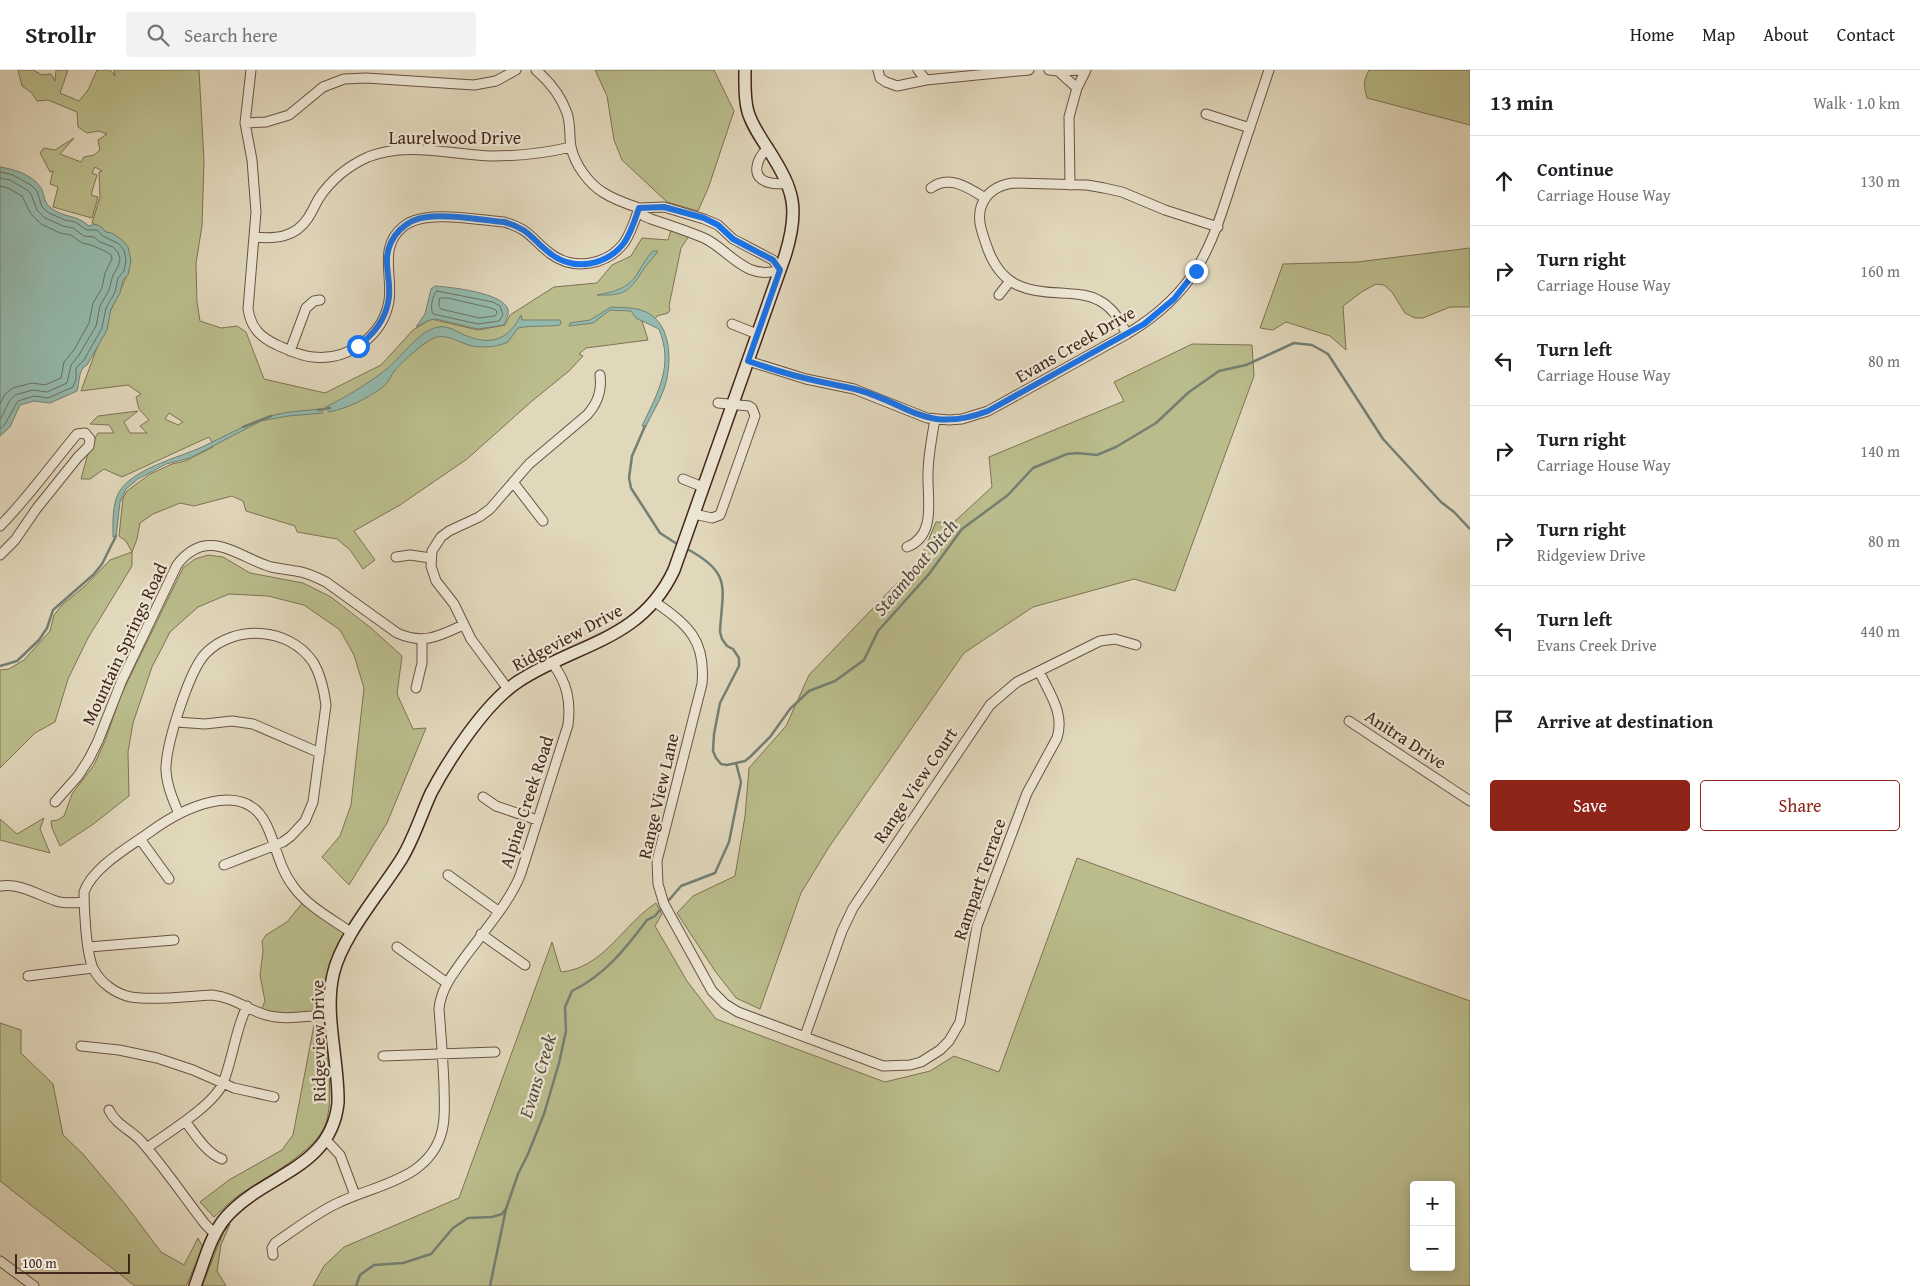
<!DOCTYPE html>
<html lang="en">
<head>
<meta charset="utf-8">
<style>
	body { margin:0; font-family:"Gentium Book Plus",serif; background:#f2f2f2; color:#202124 }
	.controls { position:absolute; right:15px; bottom:15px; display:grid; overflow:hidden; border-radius:5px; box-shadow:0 2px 12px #0003 }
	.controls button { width:45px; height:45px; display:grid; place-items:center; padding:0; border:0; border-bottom:1px solid #e0e0e0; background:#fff; color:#202124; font:25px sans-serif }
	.scale { position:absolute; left:15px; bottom:12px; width:115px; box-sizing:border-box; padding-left:5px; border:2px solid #44271b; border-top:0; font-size:14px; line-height:18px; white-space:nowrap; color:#44271b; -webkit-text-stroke:4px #ece5d3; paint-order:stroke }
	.stop { position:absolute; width:15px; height:15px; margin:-11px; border:4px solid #1a73e8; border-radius:50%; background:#fff }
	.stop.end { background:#1a73e8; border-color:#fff; box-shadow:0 1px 5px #0008 }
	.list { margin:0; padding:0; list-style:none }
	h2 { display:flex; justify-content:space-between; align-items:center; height:65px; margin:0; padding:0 20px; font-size:21px }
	h2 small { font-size:16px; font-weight:400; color:#757577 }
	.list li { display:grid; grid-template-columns:32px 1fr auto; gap:15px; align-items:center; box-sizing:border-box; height:90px; padding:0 20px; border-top:1px solid #e0e0e0 }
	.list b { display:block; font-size:19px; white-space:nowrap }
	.list p { margin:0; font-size:16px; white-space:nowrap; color:#757577 }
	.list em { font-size:16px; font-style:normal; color:#757577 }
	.actions { display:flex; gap:10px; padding:15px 20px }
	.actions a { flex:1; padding:11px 0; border:1px solid #8f2418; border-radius:5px; text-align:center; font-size:18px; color:#8f2418 }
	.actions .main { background:#8f2418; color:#fff }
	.icon { flex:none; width:28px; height:28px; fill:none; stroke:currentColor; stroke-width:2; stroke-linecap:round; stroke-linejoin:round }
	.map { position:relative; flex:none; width:1470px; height:1216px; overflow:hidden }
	header { display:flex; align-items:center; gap:30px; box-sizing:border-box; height:70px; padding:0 25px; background:#fff; border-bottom:1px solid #e0e0e0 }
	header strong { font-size:24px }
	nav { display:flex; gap:28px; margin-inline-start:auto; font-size:18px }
	.search { width:350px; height:45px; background:#f2f2f2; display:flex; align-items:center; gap:12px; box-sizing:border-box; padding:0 18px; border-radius:5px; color:#757577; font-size:19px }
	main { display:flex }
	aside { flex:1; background:#fff }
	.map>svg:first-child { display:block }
	.green { fill:#babc8b; stroke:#7f7253; fill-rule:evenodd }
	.water { fill:#94baad; stroke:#747f73 }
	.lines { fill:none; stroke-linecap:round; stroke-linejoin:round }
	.shore { stroke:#6c7064; stroke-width:1 }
	.stream { stroke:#747f73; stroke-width:2.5 }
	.street-casing { stroke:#6b5343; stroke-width:11 }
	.secondary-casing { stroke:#44271b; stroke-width:14 }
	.street { stroke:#ece5d3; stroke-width:9 }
	.secondary { stroke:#ece5d3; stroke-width:11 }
	.route { stroke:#1a73e8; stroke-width:6 }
	.labels { text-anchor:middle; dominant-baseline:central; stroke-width:4.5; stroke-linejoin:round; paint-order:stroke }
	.street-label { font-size:18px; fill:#44271b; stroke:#ece5d3 }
	.water-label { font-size:19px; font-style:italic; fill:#584c40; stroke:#ece5d3 }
</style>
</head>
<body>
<header>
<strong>Strollr</strong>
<div class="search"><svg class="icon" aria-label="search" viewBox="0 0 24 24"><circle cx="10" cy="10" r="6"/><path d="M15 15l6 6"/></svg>Search here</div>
<nav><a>Home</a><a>Map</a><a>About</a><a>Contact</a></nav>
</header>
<main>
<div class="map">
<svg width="1470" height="1216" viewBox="0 0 1470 1216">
	<rect width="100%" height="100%" fill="#e1d7bb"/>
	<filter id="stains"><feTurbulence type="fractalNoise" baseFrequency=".004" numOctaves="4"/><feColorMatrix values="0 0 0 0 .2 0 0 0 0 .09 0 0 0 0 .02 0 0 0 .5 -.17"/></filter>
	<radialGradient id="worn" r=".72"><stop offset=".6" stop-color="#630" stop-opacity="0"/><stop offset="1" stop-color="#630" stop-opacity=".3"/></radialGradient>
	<path class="green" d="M 18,0 L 33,0 L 42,5 L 51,4 L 55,11 L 56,0 L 68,0 L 60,23 L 79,31 L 88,20 L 97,0 L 110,0 L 115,6 L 114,0 L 199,0 L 204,91 L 202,156 L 196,193 L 197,232 L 200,251 L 221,258 L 237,256 L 246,262 L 264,309 L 325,323 L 381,295 L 413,260 L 431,249 L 478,260 L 505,255 L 510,245 L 554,217 L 597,213 L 612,195 L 631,186 L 642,168 L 668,170 L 671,160 L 689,166 L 681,178 L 669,236 L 670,240 L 668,243 L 657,246 L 652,254 L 642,251 L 648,270 L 586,278 L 579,284 L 583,286 L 569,301 L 532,331 L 467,389 L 400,435 L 354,461 L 375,490 L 363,499 L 350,480 L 337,469 L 297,462 L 295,456 L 246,441 L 243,431 L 232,426 L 194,436 L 180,433 L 153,444 L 140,453 L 137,469 L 132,482 L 132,496 L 88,568 L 68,609 L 55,652 L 35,663 L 0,698 L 0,600 L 9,599 L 24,590 L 50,561 L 54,545 L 62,535 L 85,516 L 110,490 L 132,482 L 126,471 L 119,466 L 123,428 L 127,421 L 150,404 L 172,394 L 185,391 L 213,377 L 213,374 L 209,367 L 122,407 L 104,399 L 90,409 L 81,409 L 90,376 L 98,363 L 114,363 L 109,355 L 90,354 L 98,346 L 138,341 L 124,352 L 130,363 L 147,363 L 140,356 L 149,350 L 139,339 L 136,327 L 141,324 L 128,315 L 81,321 L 110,242 L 129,201 L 123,172 L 92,153 L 100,127 L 99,102 L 102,101 L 95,97 L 92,103 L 97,105 L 91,125 L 98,127 L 92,148 L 53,137 L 58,117 L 50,114 L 53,101 L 50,102 L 40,83 L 44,78 L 55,80 L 74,68 L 60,84 L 81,92 L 84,87 L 94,85 L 100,80 L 98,70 L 107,64 L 99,61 L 87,63 L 78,57 L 77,42 L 48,30 L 37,31 L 32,23 L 22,16 ZM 169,343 L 183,352 L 178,355 L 165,349 Z
		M 595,0 L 714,0 L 734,41 L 709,116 L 698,141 L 667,132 L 622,90 L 614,70 L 607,26 Z
		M 1369,0 L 1470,0 L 1470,55 L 1367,28 C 1364,17 1363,11 1369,0 Z
		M 1470,178 L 1470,237 L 1450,237 L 1423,248 L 1415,248 L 1405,243 L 1392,222 L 1384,215 L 1376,214 L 1363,221 L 1343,236 L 1346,280 L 1330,266 L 1286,252 L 1273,260 L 1260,258 L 1283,194 L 1357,192 Z
		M 1192,274 L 1252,275 L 1254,306 L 1175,521 L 1134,509 L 1033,537 L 964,583 L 829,777 L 801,823 L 760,939 L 736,928 L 715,901 L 677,843 L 693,826 L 735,806 L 745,746 L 749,698 L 786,656 L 809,605 L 921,488 L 936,452 L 953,453 L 992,417 L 989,387 L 1124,331 L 1114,312 Z
		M 208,485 L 223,487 L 250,503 L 303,513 L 331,527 L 371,558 L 402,586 L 397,624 L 413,659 L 426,658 L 387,753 L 349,815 L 322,787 L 340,766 L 351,735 L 364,618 L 354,585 L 340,560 L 304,535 L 268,526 L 229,524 L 198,537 L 170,562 L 152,597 L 133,653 L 128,682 L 129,726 L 92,755 L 60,776 L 52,758 L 51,751 L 58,750 L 64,746 L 72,724 L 94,695 L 105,671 L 121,625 L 183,498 L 195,489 Z
		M 44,748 L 40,759 L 50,783 L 0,770 L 0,749 L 17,764 Z
		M 1077,788 L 1470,931 L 1470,1216 L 313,1216 L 324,1196 L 344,1177 L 459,1128 L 552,872 L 561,902 C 604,898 623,854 656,833 L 662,844 L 655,856 L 687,911 L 716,949 L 885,1012 L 930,1001 L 954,986 L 999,1002 ZM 1414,1115 L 1451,1115 L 1451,1197 L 1414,1197 Z
		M 304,831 L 352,863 L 340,884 L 331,945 L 260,943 L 265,931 L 260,905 L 263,881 L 262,871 L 266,865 L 287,852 Z
		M 0,953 L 21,960 L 21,983 L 53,1014 L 63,1065 L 83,1084 L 125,1134 L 161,1182 L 184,1195 L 198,1168 L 203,1178 L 186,1216 L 135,1216 L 0,1111 Z
		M 314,955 L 321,959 L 326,965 C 327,993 334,1026 326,1053 C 317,1081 264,1108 239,1125 C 230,1131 222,1140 214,1147 L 200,1132 L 229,1110 L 282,1080 L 293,1065 Z
		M 230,1154 L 221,1175 L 217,1201 L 226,1216 L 202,1216 L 223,1163 Z"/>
	<path class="water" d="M 0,97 C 14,99 33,105 41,118 C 45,125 43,132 51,138 C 63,148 76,144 89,156 L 95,154 L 100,156 L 106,162 L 112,163 L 122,170 L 128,177 L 131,191 L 128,205 L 123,210 L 120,223 L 111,239 L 107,260 L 87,295 C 78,299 80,311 77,321 L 50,333 L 34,331 L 20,335 L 10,357 L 0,366 Z
		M 653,181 L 658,181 C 654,187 649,192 645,197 C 630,221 626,226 597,225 C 613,222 628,219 637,204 C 643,195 646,188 653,181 Z
		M 435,216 C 450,217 505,223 508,240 C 509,245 506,250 504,255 L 478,259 L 436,249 L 430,250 L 416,257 L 425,244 L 431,219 Z
		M 611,237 C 623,238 636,237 646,242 C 673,254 672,296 664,319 C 659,333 651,345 645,358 L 642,356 C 658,322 674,296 659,259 L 636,248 L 631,241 L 610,240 L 593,253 L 569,256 L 570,253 L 590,250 Z
		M 521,245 L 522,250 L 560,250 L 561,252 L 560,255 C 547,257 532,255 518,258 L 508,272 C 495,278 476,279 463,273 C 455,270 446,265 437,267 C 427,269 402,292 395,300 C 391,305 389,312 384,316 C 368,328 349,338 329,342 L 326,337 C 348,326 369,313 388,298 C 402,286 420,260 438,257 C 449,255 458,263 467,266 C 492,276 509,269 521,245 Z
		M 320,339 L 323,343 L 288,346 L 261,351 L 190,388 L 166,394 L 138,409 L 126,419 L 120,432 L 116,467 L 113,467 C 113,453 112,435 119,422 C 134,398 178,388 202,377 C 225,366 247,354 271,346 C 287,341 304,341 320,339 Z"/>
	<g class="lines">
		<path class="shore" d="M 0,102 L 13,105 L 31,115 L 37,121 L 42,137 L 49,143 L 65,150 L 75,152 L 87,160 L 97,160 L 103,166 L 119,174 L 124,180 L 126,190 L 124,201 L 118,208 L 115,222 L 106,238 L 102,258 L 84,290 L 76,298 L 76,309 L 73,317 L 48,328 L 34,326 L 18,331 L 5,354 L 0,359
			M 0,108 L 10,110 L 27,120 L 31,124 L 37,140 L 45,148 L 63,156 L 73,158 L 84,166 L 94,167 L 100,172 L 113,177 L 118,182 L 120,189 L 118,197 L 113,205 L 109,220 L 100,236 L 96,256 L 79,285 L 71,295 L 67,313 L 47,322 L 33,320 L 15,325 L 10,330 L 0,350
			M 0,116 L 8,118 L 22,126 L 31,144 L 41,154 L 60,163 L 71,165 L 82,173 L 91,175 L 105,181 L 111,185 L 112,189 L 105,203 L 102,218 L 93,233 L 89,253 L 74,280 L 64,292 L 61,308 L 45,315 L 32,313 L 13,318 L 5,324 L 0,334
			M 437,221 L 493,232 L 500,236 L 503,245 L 499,251 L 478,254 L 433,244 C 430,239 432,225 437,221 Z
			M 440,228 L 448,228 L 491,238 L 496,240 L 497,243 L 495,246 L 479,248 L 441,239 L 439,236 Z"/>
		<path class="stream" d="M 318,340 L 330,338
			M 645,356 L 632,386 L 629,408 L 631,418 L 660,463 L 677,474
			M 243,357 L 271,346
			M 689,480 C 733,504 722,519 720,562 L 722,569 L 727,576 L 733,579 L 739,588 L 739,596 L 720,633 L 714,664 L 713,681 L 716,688 L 721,694 L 727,695 L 745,691 L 750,687 L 770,667 L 790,639 L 809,621 L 835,611 L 864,590 L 878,561 L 929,504 L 962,459 L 1008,425 L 1033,398 L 1067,384 L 1077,383 L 1097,385 L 1116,377 L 1156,353 L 1189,322 L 1219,301 L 1246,295 L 1294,273 L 1312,275 L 1328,284 L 1383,369 L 1441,432 L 1454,442 L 1470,459
			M 0,596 L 17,591 L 39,570 L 47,558 L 53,540 L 93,505 L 102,494 L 116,466
			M 669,830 L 681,816 L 715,803 L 729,772 L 741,712 L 736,693
			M 356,1216 L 360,1205 L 374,1195 L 403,1193 L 431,1184 L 453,1158 L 468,1148 L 492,1147 L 502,1144 L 505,1140
			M 490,1216 L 506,1139 L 518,1104 L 528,1084 L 544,1044 L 559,993 L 566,961 L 565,937 L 572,921 C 605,905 626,878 647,850 L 655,846 L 660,840"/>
		<g class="street-casing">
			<path id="street" d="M 251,0 L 245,53 L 252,90 L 256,142 L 248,239 C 251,258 260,267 277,275 C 289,280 300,286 313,287 C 348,291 383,266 389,231 C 393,205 378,176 404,156 C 425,139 477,150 504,152 C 530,159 532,170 551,184 C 574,201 607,195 624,173 C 631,163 635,150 639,138 C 627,134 615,130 604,123 C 589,114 575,95 571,77 C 569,66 571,55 567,43 C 561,26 550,12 536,0
				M 878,0 L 880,8 L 886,12 L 897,16 L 926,10 L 1029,0
				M 918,0 L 926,10
				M 1049,0 L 1058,1 L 1085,0
				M 1058,1 L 1077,18
				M 1206,44 L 1250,58
				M 245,53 L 266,52 L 289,45 L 323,17 L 344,9 L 366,8 L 474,15 L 496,11 L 516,0
				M 768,78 C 756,89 749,109 771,113 C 776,114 783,114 788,113
				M 1070,115 L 1069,47 L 1077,18 L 1086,0
				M 931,118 C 949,104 969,118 985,128
				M 664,137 L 704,149 L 718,155 L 733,169 L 773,190 L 780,200 C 746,211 731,182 706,169 C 688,161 669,155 651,149 L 644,146 L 639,138 Z
				M 254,167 C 275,169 295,168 308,148 C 312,142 315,135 319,128 C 331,110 348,96 368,87 C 407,71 451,85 492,86 C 518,86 546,83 571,77
				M 999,225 L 1010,211
				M 732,254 L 757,264
				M 1127,264 C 1120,251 1113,237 1098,230 C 1087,224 1074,224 1061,223 C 1022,222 999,214 986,174 C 982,162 977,150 981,137 C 986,122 999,115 1013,113 L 1087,115 L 1104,118 L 1122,122 L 1165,140 L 1218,157
				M 290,281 L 306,238 L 314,231 L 320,230
				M 748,291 L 806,309 L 854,319 L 927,348 L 949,350 L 962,349 L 988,341 L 1127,264 C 1197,222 1211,178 1234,105 C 1246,70 1257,35 1269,0
				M 683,409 L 703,417
				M 513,412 L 543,451
				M 694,444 L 712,448 L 720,445 L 755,346 L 752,338 L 749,336 L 718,333
				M 0,456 C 28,428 51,395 77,364 L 85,363 L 90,369 L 89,376 L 78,387 L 37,438 L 15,470 L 0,485
				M 907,477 C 937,465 927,429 928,404 C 928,386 932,367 935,349
				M 396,487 L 410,485 L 431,488
				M 655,532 C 688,555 706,570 702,614 L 657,791 L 658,814 L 664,834 L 712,921 L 725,934 L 738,942 L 883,996 L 910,995 L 921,992 L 940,980 L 949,971 L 960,952 L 977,856 L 1027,723 L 1057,668 C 1065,643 1049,623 1039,601
				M 416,618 L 422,593 L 422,569
				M 508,619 L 471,569 L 454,534 L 436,511 L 431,496 L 432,481 L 441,467 L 449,461 L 479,447 L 490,439 L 529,394 L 587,345 C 598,333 602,321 600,305
				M 1349,651 L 1470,731
				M 176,652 L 205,654 L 232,651 L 253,654 L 320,683
				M 483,727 L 496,736 L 537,750
				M 55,732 L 78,706 L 89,689 L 98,671 L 122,610 L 177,495 C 207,456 236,486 271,497 C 281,499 291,500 301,502 C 310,504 318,508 326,512 L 397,563 C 424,575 439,566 463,555
				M 179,744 C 173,730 167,716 166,701 C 165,677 189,600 206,583 C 235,554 289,557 313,592 C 321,605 324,620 326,635 L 313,732 L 305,751 L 291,766 L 283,772 L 224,795
				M 140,769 L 169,809
				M 448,805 L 498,841
				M 1,816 C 20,813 38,825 56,831 C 65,834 75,833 84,832
				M 481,864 L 525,895
				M 89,877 L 174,870
				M 397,877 L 447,913
				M 28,906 L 93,898
				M 331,945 C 310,945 287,951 266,945 C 245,939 236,928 212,925 C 189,926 154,931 131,927 C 116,924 100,913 93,898 C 86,882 84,839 84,822 C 93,797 129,777 150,762 C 180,740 243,707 266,754 C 276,774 279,798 293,816 C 307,836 332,849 352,863
				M 805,966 L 842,861 L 853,838 L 990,635 L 1017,612 L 1100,571 L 1115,569 L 1136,575
				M 81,976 L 119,980 L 157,988 L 193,1000 L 234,1018 L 274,1027
				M 383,986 L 495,982
				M 109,1040 C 116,1055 131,1060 141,1071 C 164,1097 184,1127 205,1154 L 215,1164
				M 185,1051 C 195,1064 206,1083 222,1089
				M 326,1070 L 340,1085 L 355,1125
				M 147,1078 C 167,1063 213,1036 223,1013 C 233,988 235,961 247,936
				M 273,1185 L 272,1178 L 275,1173 C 296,1159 317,1142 340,1132 C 378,1114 430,1109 442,1061 C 446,1046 444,1031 444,1015 C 443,990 441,964 439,939 C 441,918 453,904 465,887 C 482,864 512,829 521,803 L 568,655 C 571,631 567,613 553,594
				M 0,1191 L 34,1216"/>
		</g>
		<g class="secondary-casing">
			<path id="secondary" d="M 195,1216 C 204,1193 210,1165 227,1146 C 265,1104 331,1099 338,1033 C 339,991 324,946 333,905 C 341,867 381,822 402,788 C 414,768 421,745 431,723 C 449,689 486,632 519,611 C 577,573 641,571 674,500 L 785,186 C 800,138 794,120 768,79 C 760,67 752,55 748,42 C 744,28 745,14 745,0"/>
		</g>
		<use href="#street" class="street"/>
		<use href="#secondary" class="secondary"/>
	</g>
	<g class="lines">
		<path class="route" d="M 358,276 C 373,265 384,252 388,233 C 392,217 386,203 387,187 C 389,166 406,149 427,147 C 450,144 481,150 504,152 C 530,159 532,170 551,184 C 574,202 607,195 624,173 C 631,163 635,150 639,138 L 664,137 L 704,148 L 718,155 L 733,169 L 773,190 L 780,200 L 748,291 C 771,299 794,306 817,311 C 830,314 842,316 855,319 C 909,333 925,365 988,341 L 1144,254 L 1174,229 L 1196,201"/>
	</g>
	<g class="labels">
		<g class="street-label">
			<text x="455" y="67">Laurelwood Drive</text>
			<text transform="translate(1075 274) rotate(-30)">Evans Creek Drive</text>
			<text transform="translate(567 567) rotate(-28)">Ridgeview Drive</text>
			<text transform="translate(124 574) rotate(-65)">Mountain Springs Road</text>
			<text transform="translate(1406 669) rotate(33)">Anitra Drive</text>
			<text transform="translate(915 715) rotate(-56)">Range View Court</text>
			<text transform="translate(658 726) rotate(-77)">Range View Lane</text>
			<text transform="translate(526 732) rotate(-72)">Alpine Creek Road</text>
			<text transform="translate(979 809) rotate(-71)">Rampart Terrace</text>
			<text transform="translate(318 971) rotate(-91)">Ridgeview Drive</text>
		</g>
		<g class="water-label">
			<text transform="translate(915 497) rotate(-50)">Steamboat Ditch</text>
			<text transform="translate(537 1006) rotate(-73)">Evans Creek</text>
		</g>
	</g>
	<rect width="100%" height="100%" filter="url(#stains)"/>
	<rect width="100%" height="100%" fill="url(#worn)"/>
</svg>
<div class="controls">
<button>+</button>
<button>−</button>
</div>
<div class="scale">100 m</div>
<div class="stop" style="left:358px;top:276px"></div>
<div class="stop end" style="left:1196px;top:201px"></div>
</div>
<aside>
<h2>13 min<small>Walk · 1.0 km</small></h2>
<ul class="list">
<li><svg class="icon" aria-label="ahead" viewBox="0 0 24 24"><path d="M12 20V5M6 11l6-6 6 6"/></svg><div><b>Continue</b><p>Carriage House Way</p></div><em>130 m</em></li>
<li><svg class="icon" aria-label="right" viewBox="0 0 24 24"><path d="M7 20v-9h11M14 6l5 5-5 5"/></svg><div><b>Turn right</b><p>Carriage House Way</p></div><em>160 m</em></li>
<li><svg class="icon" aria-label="left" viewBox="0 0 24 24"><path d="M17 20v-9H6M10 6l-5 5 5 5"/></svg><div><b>Turn left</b><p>Carriage House Way</p></div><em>80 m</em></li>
<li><svg class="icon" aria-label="right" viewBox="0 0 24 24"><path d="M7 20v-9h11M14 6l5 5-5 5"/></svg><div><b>Turn right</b><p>Carriage House Way</p></div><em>140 m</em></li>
<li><svg class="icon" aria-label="right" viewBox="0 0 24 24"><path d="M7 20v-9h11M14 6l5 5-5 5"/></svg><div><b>Turn right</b><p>Ridgeview Drive</p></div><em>80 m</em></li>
<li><svg class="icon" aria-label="left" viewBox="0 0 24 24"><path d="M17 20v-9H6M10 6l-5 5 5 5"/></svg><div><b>Turn left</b><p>Evans Creek Drive</p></div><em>440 m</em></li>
<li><svg class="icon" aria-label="arrive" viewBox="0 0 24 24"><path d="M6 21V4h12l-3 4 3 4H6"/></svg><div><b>Arrive at destination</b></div></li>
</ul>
<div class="actions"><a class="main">Save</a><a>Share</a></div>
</aside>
</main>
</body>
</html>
